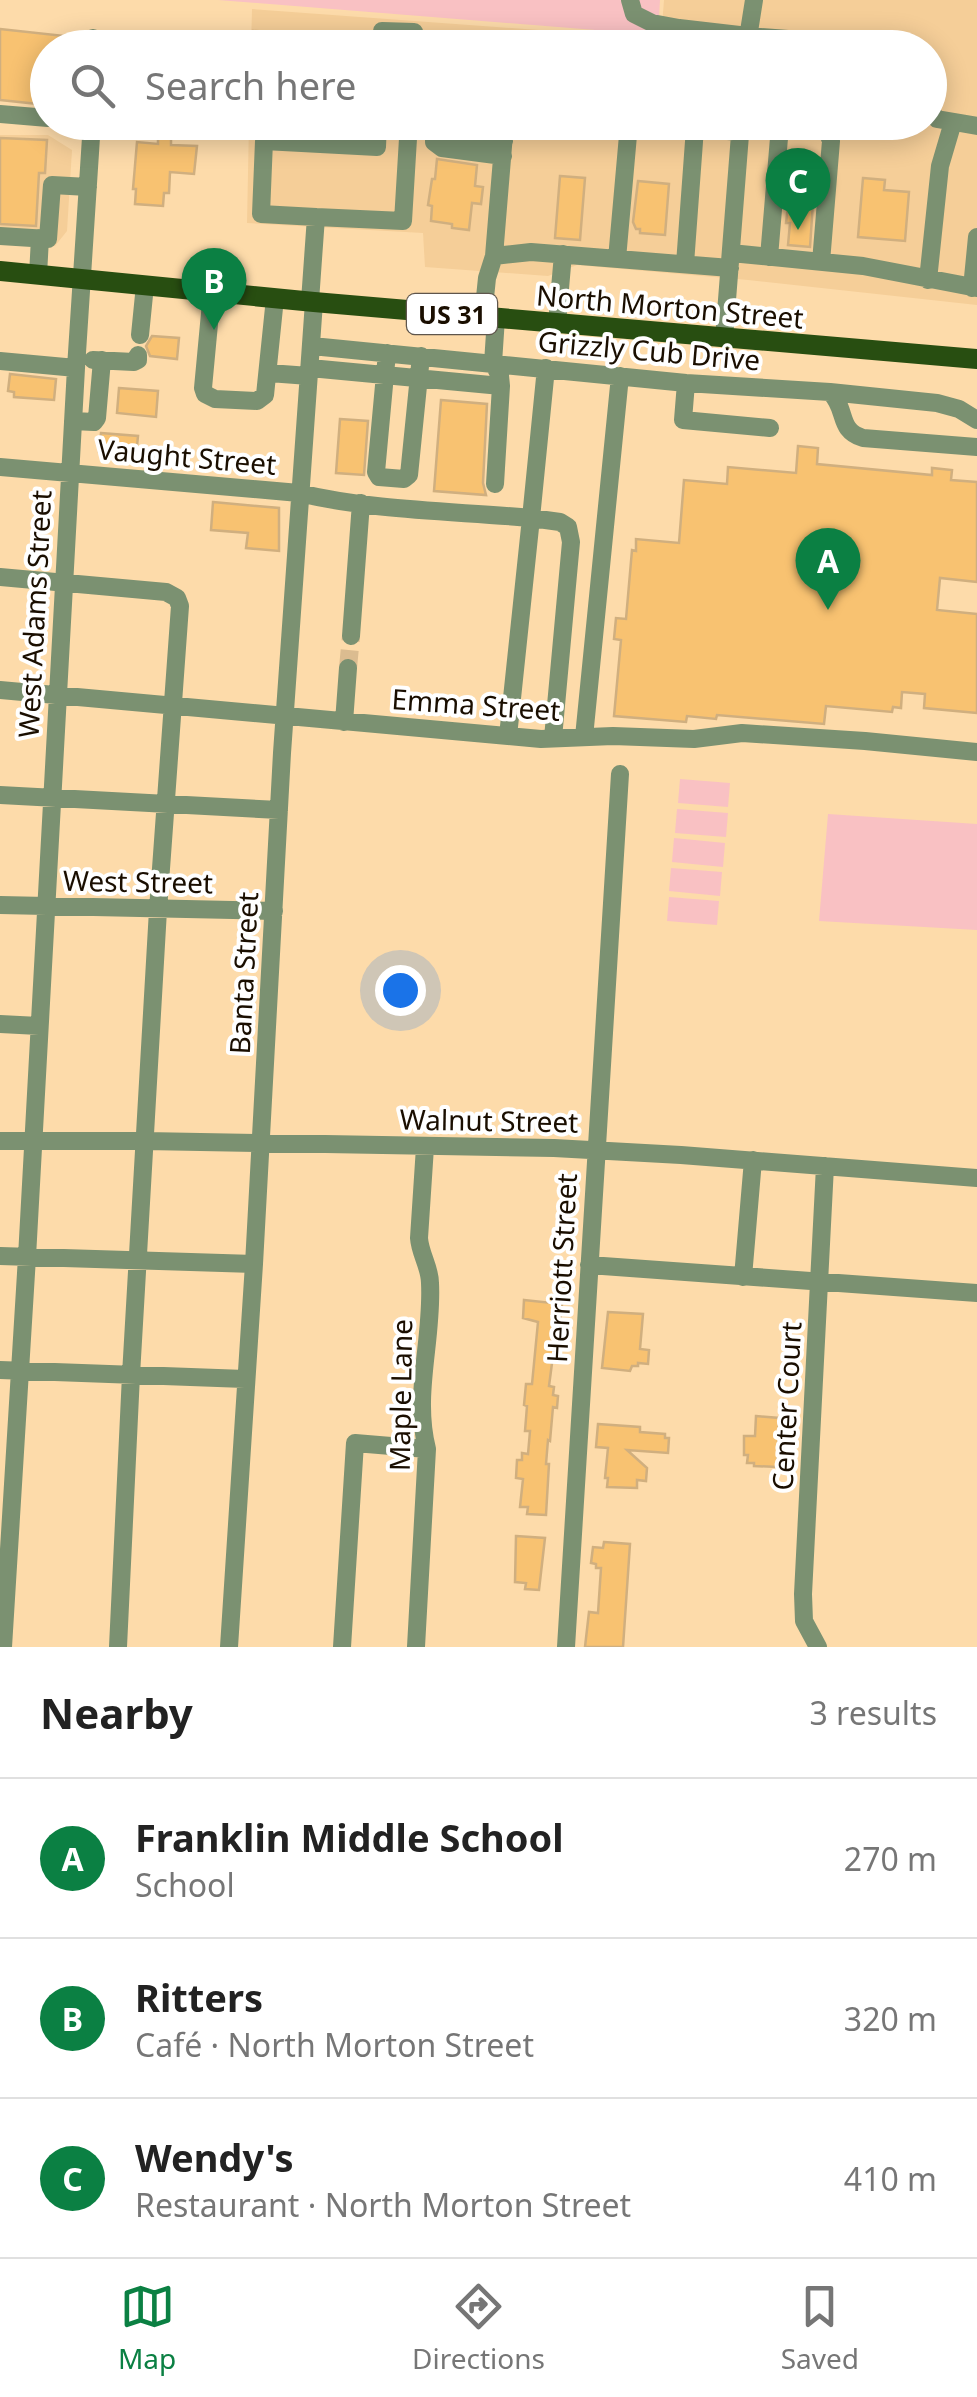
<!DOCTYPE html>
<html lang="en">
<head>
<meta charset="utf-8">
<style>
	body { margin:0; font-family:"Noto Sans",sans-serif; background:#f6f6f6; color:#222 }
	.you { position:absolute; left:400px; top:990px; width:35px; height:35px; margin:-25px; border:8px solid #fff; border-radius:50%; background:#1a73e8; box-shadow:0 0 0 15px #1a73e833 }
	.badge { display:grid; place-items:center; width:65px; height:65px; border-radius:50%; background:#0b8043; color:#fff; font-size:32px; font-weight:700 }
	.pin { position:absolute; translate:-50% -82px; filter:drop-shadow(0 2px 5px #0008) }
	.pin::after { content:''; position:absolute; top:52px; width:35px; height:30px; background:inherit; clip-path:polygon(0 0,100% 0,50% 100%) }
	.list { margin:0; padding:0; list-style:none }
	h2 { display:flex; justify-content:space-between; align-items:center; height:130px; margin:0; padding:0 40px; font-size:42px }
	h2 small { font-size:32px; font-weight:400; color:#767676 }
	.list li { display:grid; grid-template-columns:65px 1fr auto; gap:30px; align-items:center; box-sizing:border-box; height:160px; padding:0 40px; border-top:2px solid #e0e0e0 }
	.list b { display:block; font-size:38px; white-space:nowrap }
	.list p { margin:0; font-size:32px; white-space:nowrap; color:#767676 }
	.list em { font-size:32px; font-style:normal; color:#767676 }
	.icon { flex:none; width:55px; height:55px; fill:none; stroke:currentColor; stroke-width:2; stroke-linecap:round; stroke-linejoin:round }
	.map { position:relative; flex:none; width:977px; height:1647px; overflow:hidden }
	.search { position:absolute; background:#fff; box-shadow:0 5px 25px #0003; left:30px; right:30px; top:30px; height:110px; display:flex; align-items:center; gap:25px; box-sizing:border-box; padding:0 35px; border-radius:55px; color:#767676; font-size:38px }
	.sheet { height:610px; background:#fff }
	nav { display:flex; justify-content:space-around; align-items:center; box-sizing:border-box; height:140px; border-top:2px solid #e0e0e0; background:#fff; font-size:28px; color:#767676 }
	nav a { display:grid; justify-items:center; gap:5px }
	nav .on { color:#0b8043 }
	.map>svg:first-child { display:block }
	.built { fill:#f5ce98 }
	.green { fill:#f9c1c3 }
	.building { fill:#f8c271; stroke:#d0af7f; stroke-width:2.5 }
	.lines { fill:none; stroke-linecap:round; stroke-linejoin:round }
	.minor-tunnel { stroke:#dbbc90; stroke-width:18; stroke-dasharray:18 9; stroke-linecap:butt }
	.minor { stroke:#7b9171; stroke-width:18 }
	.major { stroke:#284e11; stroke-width:20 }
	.labels { text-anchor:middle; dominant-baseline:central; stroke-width:8; stroke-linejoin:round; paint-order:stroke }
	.shield { fill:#fff; stroke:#5f564c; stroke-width:2.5 }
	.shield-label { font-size:25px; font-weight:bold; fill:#1a0e00 }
	.street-label { font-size:28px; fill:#1a0e00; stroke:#fff }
</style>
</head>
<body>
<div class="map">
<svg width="977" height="1647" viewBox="0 0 977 1647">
	<rect width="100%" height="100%" fill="#fddbaa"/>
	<path class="built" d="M 664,0 L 977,0 L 977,305 L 748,280 L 577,265 L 548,276 L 425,267 L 423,233 L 247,223 L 249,123 L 930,122 L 930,48 L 251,47 L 252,9 L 661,39 Z
		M 0,135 L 48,135 L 72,150 L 67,231 L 55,246 L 0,241 Z"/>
	<path class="green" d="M 218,0 L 660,0 L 658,35 Z
		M 680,779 L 730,783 L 728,807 L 678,803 Z
		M 677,809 L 728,813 L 726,837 L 675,833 Z
		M 828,814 L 977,824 L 977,930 L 819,921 Z
		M 674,838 L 725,843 L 723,867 L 672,862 Z
		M 671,868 L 722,872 L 720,896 L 669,891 Z
		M 669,897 L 719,901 L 717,925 L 667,921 Z"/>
	<path class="building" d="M 0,29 L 74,37 L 73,48 L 48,48 L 48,105 L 0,100 Z
		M 253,31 L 361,36 L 360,48 L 252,48 Z
		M 158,136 L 171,137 L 171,145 L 197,146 L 194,174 L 170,172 L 169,193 L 164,193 L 163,206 L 135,204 L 136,189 L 133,189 L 137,142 L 158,144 Z
		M 0,138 L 47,140 L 45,173 L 39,173 L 36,226 L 0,224 Z
		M 437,159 L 477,165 L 475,186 L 483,187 L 481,204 L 472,203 L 469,230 L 452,228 L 452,224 L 431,221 L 432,206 L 428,205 L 432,179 L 435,179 Z
		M 560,176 L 585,178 L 580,240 L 555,238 Z
		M 863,178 L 885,180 L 884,190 L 909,192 L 905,241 L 858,237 Z
		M 638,181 L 669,184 L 665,235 L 640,233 L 640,229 L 636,229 L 633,222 Z
		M 790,187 L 814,188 L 810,247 L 788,245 L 790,223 L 786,223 Z
		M 152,336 L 179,338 L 177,359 L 150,356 L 146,346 Z
		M 10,374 L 56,379 L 54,400 L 14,397 L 14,392 L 8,391 Z
		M 119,388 L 158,391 L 156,417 L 117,413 Z
		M 441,400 L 487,404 L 483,483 L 486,495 L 434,491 Z
		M 340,419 L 368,421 L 364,475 L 336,473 Z
		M 101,433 L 138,436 L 136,456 L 99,452 Z
		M 798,446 L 818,448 L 817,464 L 932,475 L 932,468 L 952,470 L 951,480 L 977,482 L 977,582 L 940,578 L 937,610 L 977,614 L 977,713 L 924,708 L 925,694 L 902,692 L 901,708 L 893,707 L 892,712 L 826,706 L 824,724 L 717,715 L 716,719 L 687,716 L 686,722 L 614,716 L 621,640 L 614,639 L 616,618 L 626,619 L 632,550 L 636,551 L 636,539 L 679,543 L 684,480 L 727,484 L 728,467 L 796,473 Z
		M 213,502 L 279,508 L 279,551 L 246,548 L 248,533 L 211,530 Z
		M 524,1300 L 562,1304 L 560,1324 L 553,1323 L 551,1348 L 554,1348 L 549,1386 L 554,1387 L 553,1395 L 558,1396 L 557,1408 L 553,1407 L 550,1441 L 548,1440 L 546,1464 L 549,1464 L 546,1515 L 527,1514 L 528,1507 L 520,1507 L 523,1479 L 516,1478 L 517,1460 L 522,1460 L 522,1453 L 528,1454 L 530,1431 L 525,1431 L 527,1406 L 524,1405 L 526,1384 L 532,1384 L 538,1322 L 523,1318 Z
		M 608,1312 L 643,1314 L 640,1349 L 649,1350 L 648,1364 L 638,1363 L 638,1366 L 632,1366 L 630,1371 L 602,1368 Z
		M 756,1416 L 779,1418 L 777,1467 L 754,1466 L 754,1463 L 747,1463 L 748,1455 L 744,1455 L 744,1436 L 755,1436 Z
		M 598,1424 L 640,1427 L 640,1432 L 665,1434 L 665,1438 L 669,1438 L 668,1453 L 627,1450 L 647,1468 L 646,1481 L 637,1480 L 637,1488 L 607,1487 L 608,1478 L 605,1478 L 608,1448 L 596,1447 Z
		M 516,1536 L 545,1538 L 539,1590 L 525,1589 L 526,1583 L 515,1582 Z
		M 604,1542 L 630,1544 L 623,1647 L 585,1647 L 589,1612 L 598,1613 L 601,1568 L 596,1568 L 596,1564 L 591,1563 L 593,1547 L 603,1548 Z"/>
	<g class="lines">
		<path class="minor-tunnel" d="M 348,668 L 351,636"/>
		<path class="minor" d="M 630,0 L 634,14 L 652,23 L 679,28 L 748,36 L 855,44 L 862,48
			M 747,44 L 754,0
			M 93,48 L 93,38
			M 381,48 L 382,31 L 414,32 L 413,48
			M 440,48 L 440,44 L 489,48
			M 930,111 L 937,119 L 977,126
			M 0,114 L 48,118
			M 434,122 L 434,142 L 442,148 L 503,156
			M 450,122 L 450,132 L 455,136 L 504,141
			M 460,122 L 505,129
			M 616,122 L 740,132
			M 818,122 L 826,128 L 831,141 L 821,262
			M 316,217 L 261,214 L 264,141 L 377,147 L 378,122
			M 0,236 L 48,239 L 52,185 L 88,187
			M 731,253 L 863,266 L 977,288
			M 494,256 L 531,252 L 730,268
			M 769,257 L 779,138 L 784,128 L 791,122
			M 617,259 L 629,124
			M 685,264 L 695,128
			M 38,275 L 40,238
			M 928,280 L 940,166 L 953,122
			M 972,288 L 977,237
			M 212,292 L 203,388 L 205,394 L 215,399 L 257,401 L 265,395 L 275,298
			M 310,301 L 316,217 L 403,221 L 409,122
			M 483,317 L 487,278 L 494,256 L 505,122
			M 557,323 L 563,254
			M 140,335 L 145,285
			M 724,338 L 741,122
			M 312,346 L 686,383 L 830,392 L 937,403 L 959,409 L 977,420
			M 387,353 L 376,472 L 379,477 L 404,479 L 409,475 L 421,356
			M 93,360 L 134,362 L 138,360 L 138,355
			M 0,361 L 76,368
			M 310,368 L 501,386
			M 269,373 L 309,376
			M 686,383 L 683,420 L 770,428
			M 830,392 C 848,410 837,430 863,438 L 977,447
			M 73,421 L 94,422 L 97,418 L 102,360
			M 0,467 L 299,493 C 374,511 455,511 531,518 L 546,368
			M 495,484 L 501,386 L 500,376 L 493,363 L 496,318
			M 0,577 L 166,592 L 177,598 L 180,606 L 158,910 L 131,1375 L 118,1647
			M 351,636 L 361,503
			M 0,690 L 541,739 L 613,736 L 694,739 L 742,733 L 865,741 L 977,752
			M 344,722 L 348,668
			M 508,736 L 531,518 L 560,522 L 568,527 L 571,542 L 553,738
			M 584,737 L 620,376
			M 0,795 L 279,810
			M 0,905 L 274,911
			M 0,1024 L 39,1026
			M 0,1141 L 145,1141 L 554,1148 L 681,1155 L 977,1178
			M 0,1256 L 254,1264
			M 589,1265 L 977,1293
			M 743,1277 L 753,1160
			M 0,1370 L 245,1379
			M 3,1647 L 27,1257 L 76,368 L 92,122
			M 229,1647 L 254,1264 L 282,753 L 314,302
			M 342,1647 L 355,1443 L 427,1449
			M 416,1647 L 427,1449 C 413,1394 433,1339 430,1283 C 430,1267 420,1254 419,1238 L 425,1147
			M 566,1647 L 620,774
			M 818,1647 L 804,1621 L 803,1594 L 825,1166"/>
		<path class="major" d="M 0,271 L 314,302 L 977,359"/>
	</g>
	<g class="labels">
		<rect class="shield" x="407" y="294" width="90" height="40" rx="8"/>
		<g class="shield-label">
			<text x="452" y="314">US 31</text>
		</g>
		<g class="street-label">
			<text transform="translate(670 306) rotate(5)">North Morton Street</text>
			<text transform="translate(649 350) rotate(5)">Grizzly Cub Drive</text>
			<text transform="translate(187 456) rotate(5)">Vaught Street</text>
			<text transform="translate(34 614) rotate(-87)">West Adams Street</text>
			<text transform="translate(476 704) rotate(4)">Emma Street</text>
			<text transform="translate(138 881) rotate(1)">West Street</text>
			<text transform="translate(243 973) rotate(-87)">Banta Street</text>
			<text transform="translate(489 1120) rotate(1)">Walnut Street</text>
			<text transform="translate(561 1268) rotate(-87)">Herriott Street</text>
			<text transform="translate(400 1395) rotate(-89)">Maple Lane</text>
			<text transform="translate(786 1406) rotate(-87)">Center Court</text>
		</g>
	</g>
</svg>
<div class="you"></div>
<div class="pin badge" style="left:828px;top:610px">A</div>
<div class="pin badge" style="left:214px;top:330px">B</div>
<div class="pin badge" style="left:798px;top:230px">C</div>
<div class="search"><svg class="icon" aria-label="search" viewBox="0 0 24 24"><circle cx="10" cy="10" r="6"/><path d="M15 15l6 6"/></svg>Search here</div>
</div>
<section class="sheet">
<h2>Nearby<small>3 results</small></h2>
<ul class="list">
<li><span class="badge">A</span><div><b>Franklin Middle School</b><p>School</p></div><em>270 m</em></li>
<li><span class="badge">B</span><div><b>Ritters</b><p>Café · North Morton Street</p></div><em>320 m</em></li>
<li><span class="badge">C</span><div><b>Wendy's</b><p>Restaurant · North Morton Street</p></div><em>410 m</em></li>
</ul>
</section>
<nav>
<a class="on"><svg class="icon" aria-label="map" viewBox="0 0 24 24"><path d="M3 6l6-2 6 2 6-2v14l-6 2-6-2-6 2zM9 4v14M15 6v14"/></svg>Map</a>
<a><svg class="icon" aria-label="directions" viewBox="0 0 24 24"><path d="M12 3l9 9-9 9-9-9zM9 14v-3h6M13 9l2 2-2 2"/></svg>Directions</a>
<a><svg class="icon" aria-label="saved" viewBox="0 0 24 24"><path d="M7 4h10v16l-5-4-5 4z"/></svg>Saved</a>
</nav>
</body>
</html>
